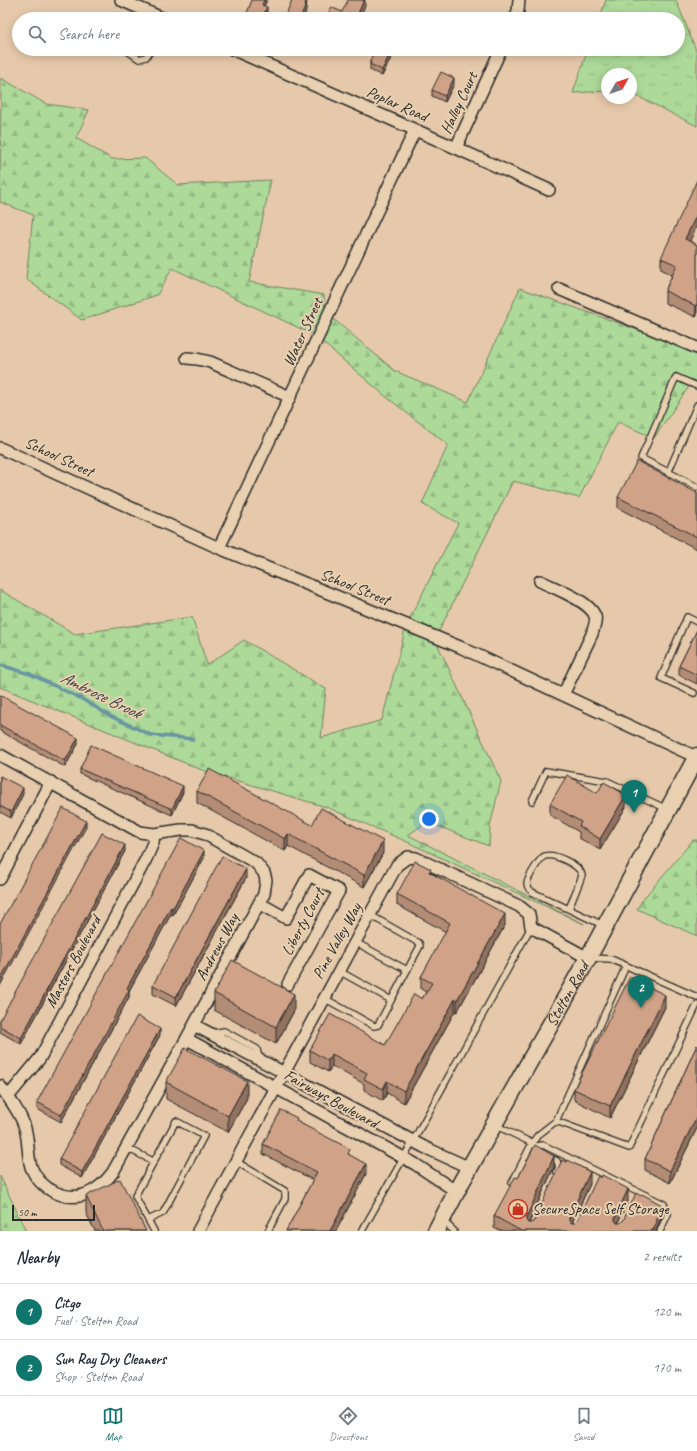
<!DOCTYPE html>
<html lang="en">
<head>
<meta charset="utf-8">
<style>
	body { margin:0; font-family:Caveat,sans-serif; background:#f6f6f7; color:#1f2937 }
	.compass { position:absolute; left:601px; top:68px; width:36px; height:36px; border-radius:50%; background:#fff; box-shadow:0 2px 10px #0003; rotate:50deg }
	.scale { position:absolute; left:12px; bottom:10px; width:83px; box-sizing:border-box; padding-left:4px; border:2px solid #2b2b2b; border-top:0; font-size:11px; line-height:14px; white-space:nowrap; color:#2b2b2b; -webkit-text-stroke:3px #e8d0b0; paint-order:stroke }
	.you { position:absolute; left:429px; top:819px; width:14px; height:14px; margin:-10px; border:3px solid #fff; border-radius:50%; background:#1a73e8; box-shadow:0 0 0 6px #1a73e833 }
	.badge { display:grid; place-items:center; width:26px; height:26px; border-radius:50%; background:#0f766e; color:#fff; font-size:13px; font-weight:700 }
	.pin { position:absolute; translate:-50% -33px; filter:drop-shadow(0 1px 2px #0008) }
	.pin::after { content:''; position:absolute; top:21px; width:14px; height:12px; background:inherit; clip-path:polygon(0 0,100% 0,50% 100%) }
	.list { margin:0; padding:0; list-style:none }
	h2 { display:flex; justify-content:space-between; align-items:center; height:52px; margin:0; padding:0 16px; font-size:17px }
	h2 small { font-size:13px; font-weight:400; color:#747a83 }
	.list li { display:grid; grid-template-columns:26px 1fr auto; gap:12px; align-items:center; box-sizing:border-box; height:56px; padding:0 16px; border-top:1px solid #e0e1e3 }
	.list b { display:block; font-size:15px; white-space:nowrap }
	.list p { margin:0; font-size:13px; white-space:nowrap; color:#747a83 }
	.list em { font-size:13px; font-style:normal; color:#747a83 }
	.icon { flex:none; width:22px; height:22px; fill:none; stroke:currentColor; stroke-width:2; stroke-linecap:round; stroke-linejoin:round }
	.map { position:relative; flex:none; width:697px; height:1231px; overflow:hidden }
	.search { position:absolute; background:#fff; box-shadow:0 2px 10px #0003; left:12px; right:12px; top:12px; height:44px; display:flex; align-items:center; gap:10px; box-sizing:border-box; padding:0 14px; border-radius:22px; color:#747a83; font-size:15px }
	.sheet { height:164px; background:#fff }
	nav { display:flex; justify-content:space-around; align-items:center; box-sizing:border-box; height:56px; border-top:1px solid #e0e1e3; background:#fff; font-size:11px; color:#747a83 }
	nav a { display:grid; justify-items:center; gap:2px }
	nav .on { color:#0f766e }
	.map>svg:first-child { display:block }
	.grass { fill:url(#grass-tufts); stroke:#6c8262 }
	.forest { fill:url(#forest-firs); stroke:#6c8262 }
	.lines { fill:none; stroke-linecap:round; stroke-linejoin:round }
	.stream { stroke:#6795a1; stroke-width:3.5 }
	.lane-casing { stroke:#2b2b2b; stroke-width:8 }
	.street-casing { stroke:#2b2b2b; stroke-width:14 }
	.secondary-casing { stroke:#2b2b2b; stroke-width:19 }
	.lane { stroke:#e8d0b0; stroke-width:5.5 }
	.street { stroke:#e8d0b0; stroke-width:11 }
	.secondary { stroke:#e8d0b0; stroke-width:16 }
	.wall { fill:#b38c75; stroke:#2b2b2b }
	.shaded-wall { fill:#92725f; stroke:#2b2b2b }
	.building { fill:#d0a388; stroke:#2b2b2b }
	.labels { text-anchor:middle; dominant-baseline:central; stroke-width:4; stroke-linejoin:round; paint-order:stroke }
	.street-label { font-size:16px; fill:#2b2b2b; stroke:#e8d0b0 }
	.poi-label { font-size:16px; fill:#2b2b2b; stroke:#e8d0b0; text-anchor:start }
	.water-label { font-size:17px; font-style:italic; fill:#3a4548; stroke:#e8d0b0 }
</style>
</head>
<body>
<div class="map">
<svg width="697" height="1231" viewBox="0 0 697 1231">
	<defs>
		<pattern id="grass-tufts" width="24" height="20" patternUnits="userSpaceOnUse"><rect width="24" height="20" fill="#adda99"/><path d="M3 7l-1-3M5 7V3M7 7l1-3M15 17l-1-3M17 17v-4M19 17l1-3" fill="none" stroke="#95bb84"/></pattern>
		<pattern id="forest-firs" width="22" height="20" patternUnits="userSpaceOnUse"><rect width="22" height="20" fill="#adda99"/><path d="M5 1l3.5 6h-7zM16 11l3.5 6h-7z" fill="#95bb84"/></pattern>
	</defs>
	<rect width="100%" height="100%" fill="#e6c9aa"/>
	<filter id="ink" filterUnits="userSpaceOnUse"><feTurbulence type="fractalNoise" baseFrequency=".025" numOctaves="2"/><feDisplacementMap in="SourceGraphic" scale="8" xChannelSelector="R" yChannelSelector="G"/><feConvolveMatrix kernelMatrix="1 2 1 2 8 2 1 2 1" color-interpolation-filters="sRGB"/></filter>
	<g filter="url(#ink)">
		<path class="grass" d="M 606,0 L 676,0 L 697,53 L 697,126 L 631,93 L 631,74 L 607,74 L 607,91 L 573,93 L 588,49 L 678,49 L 678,19 L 599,19 Z"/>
		<path class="forest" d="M 1,78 L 46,104 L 89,110 L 76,138 L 112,159 L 145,158 L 178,185 L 271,180 L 249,282 L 324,295 L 325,312 L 395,371 L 468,402 L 520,288 L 697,351 L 697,383 L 692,382 L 654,438 L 618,422 L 579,498 L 513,481 L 435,639 L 501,781 L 490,826 L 489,846 L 427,822 L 408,835 L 584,924 L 403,840 L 326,807 L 202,770 L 0,687 L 0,590 L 75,634 L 192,617 L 207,665 L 244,640 L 326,689 L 321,738 L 382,720 L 406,626 L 458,523 L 422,504 L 448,445 L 384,395 L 314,335 L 172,268 L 157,295 L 82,320 L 26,279 L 33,215 L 0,202 Z
			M 693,840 L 697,840 L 697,936 L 637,909 L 643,899 Z
			M 0,1176 L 26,1231 L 1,1231 L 0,1229 Z"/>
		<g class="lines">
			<path class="stream" d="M 0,665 L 30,674 L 82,699 L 110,716 L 151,735 L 193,739"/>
			<g class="lane-casing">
				<path id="lane" d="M 138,19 L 143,10
					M 127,49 L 129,52 L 139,59 L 146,57 L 152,49
					M 697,386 L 676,377 L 641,458 L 697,487
					M 668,473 L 697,405
					M 694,693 L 661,678 L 687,617 L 697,622
					M 532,801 L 546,771 L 607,781 L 667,809
					M 569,909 C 571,903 582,877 582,875 C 580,865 554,853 545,856 C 540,857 527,879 527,884 C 527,887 530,890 532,892 L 605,926
					M 355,942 L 407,970
					M 591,958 L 611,959 L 697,997
					M 339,971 L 391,1000
					M 324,998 L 374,1026 L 378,1025 L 420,946 L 419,943 L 370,915
					M 213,1033 L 224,1031 L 257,1049 L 259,1059
					M 556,1121 L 626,966
					M 495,1125 L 532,1143 L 538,1135 L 556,1121 L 629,1148 L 697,1005
					M 127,1148 L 153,1161
					M 548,1157 L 557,1161 L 559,1167 L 557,1172
					M 237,1162 L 285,1191 L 285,1199 L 268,1231
					M 512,1183 L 532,1143 L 537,1146 L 543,1145 L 664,1204 L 668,1214 L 660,1231
					M 148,1220 L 163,1213 L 204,1136 L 176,1121 L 135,1196 L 154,1231
					M 442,1220 L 454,1231
					M 362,1231 L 413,1141 L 531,927"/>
			</g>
			<g class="street-casing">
				<path id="street" d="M 121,0 L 164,19
					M 515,19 L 518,11 L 519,0
					M 232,49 L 456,148 L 549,190
					M 456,148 L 501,49
					M 559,289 L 697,348
					M 187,358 L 197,359 L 210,362 L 290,397
					M 0,448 L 219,548 L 460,647 L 696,757
					M 219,548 L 415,130
					M 540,581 C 554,588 590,601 595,616 C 597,622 593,629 592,634 L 563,695
					M 0,755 L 140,832 L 154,834 L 181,830 L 192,830 L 205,834 L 256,863 L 264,873 L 266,880 L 264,894 L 194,1025 L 113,1172 C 107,1180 101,1187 91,1192 C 68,1204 40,1190 31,1167 C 27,1153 29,1138 24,1125 C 19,1111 9,1098 0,1086
					M 0,879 L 51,782
					M 259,903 L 286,918 L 309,875 L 339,891 L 288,984
					M 194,1025 L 424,1147 L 470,1168
					M 187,1039 L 415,1164 L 457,1192
					M 8,1097 L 40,1058 L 146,859 L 153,843 L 154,834
					M 198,1231 L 397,865 L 408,857 L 416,858 L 519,906 L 529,914 L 531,927 L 588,958"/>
			</g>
			<g class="secondary-casing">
				<g id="secondary">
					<path id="s1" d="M 436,1231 L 462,1181 L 588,958 L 697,756"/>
				</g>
			</g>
			<use href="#lane" class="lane"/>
			<use href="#street" class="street"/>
			<use href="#secondary" class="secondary"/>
		</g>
		<path class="wall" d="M 266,0 L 266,2 L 264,6 L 267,13 L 264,19 L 247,19 L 247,13 Z
			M 391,58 L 382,76 L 370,70 L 370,61 Z
			M 454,84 L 445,102 L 432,96 L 432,90 Z
			M 690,241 L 697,245 L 696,317 L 665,303 L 665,291 L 672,275 L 661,269 L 661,258 Z
			M 697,493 L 697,549 L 618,508 L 618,497 Z
			M 697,630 L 697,684 L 679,675 L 679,666 Z
			M 0,695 L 78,744 L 65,767 L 0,731 Z
			M 80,769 L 183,792 L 172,815 L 80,774 Z
			M 0,776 L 23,794 L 11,818 L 0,812 Z
			M 197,791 L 383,853 L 364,887 L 288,846 L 285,851 L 197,803 Z
			M 597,793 L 626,807 L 600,850 L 579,838 L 579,832 L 550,815 L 550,804 Z
			M 125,851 L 21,1044 L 0,1032 L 0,1020 Z
			M 204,858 L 173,915 L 171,914 L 129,991 L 129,997 L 61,1122 L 37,1109 L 37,1102 Z
			M 431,872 L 505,925 L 457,1012 L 455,1011 L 404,1103 L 387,1093 L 383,1101 L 364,1090 L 364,1084 L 332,1066 L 328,1072 L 310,1062 L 310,1050 L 385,1045 L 422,999 L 426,992 L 421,989 L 421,977 L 446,932 L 397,905 L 397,894 Z
			M 246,878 L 176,1006 L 153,994 L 153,985 Z
			M 214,993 L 294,1011 L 276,1044 L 214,1010 Z
			M 665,1007 L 610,1118 L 574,1100 L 574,1089 Z
			M 160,1035 L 82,1178 L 59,1165 L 59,1159 Z
			M 697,1045 L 697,1128 L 670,1183 L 645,1170 L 645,1159 Z
			M 166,1082 L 247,1098 L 228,1132 L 166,1099 Z
			M 297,1121 L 350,1155 L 366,1174 L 336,1231 L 286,1231 L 313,1180 L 263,1154 L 263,1144 Z
			M 554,1167 L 529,1223 L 531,1223 L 590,1184 L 572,1223 L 575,1223 L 628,1201 L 618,1223 L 620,1223 L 662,1216 L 657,1228 L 657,1231 L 500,1231 L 494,1228 L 494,1216 L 518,1178 Z
			M 86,1196 L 146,1231 L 95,1231 L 86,1213 Z"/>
		<path class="shaded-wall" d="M 264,0 L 266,0 L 266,2 L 262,10 L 262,5 Z
			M 307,0 L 306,11 L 303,19 L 300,19 L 305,4 Z
			M 364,0 L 365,0 L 365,6 L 359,19 L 356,19 Z
			M 267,7 L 267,13 L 264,19 L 261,19 Z
			M 391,52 L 391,58 L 382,76 L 382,70 Z
			M 454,78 L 454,84 L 445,102 L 445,96 Z
			M 697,214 L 697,226 L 685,251 L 685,239 Z
			M 697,304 L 697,316 L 696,317 L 696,306 Z
			M 78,738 L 78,744 L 65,767 L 65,761 Z
			M 183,786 L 183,792 L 172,815 L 172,809 Z
			M 23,788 L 23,794 L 11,818 L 11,812 Z
			M 626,795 L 626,807 L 600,850 L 600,839 Z
			M 86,821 L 86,827 L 0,986 L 0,980 Z
			M 288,834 L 288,846 L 285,851 L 285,839 Z
			M 383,841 L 383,853 L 364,887 L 364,875 Z
			M 125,845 L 125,851 L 21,1044 L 21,1038 Z
			M 204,851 L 204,858 L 173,915 L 173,908 Z
			M 246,869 L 246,878 L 176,1006 L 176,997 Z
			M 171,907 L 171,914 L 129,991 L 129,997 L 61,1122 L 61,1115 L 127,988 Z
			M 505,914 L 505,925 L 457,1012 L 457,1000 Z
			M 294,994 L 294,1011 L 276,1044 L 276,1027 Z
			M 665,995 L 665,1007 L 610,1118 L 610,1106 Z
			M 455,999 L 455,1011 L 404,1103 L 404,1091 Z
			M 160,1029 L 160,1035 L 82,1178 L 82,1172 Z
			M 332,1054 L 332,1066 L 328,1072 L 328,1061 Z
			M 247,1081 L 247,1098 L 228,1132 L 228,1116 Z
			M 387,1081 L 387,1093 L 383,1101 L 383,1089 Z
			M 697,1116 L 697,1128 L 670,1183 L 670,1171 Z
			M 554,1156 L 554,1167 L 526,1229 L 526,1218 Z
			M 366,1164 L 366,1174 L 336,1231 L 330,1231 Z
			M 590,1172 L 590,1184 L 569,1229 L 569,1218 Z
			M 628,1189 L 628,1201 L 615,1229 L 615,1218 Z
			M 662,1205 L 662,1216 L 657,1228 L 657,1231 L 652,1231 L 656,1218 Z"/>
		<path class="building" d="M 252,0 L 264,0 L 262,5 L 267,7 L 261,19 L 260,19 L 247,13 Z
			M 292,0 L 307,0 L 305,4 L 306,5 L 300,19 L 284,19 Z
			M 348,0 L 364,0 L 356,18 L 357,19 L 326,19 L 331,7 L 342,12 Z
			M 375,49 L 384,49 L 391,52 L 382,70 L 370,64 L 371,61 L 370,61 Z
			M 441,72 L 454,78 L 445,96 L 432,90 Z
			M 697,180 L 697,214 L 685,239 L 697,245 L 697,304 L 696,306 L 665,291 L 677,265 L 661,258 Z
			M 637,461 L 697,493 L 697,537 L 618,497 Z
			M 697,630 L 697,675 L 679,666 Z
			M 0,695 L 78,738 L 65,761 L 0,725 Z
			M 91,745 L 183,786 L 172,809 L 80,769 Z
			M 209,769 L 312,825 L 321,808 L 383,841 L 364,875 L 288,834 L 285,839 L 197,791 Z
			M 567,775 L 597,793 L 604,782 L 626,795 L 600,839 L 579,826 L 581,822 L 550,804 Z
			M 0,776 L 23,788 L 11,812 L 0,806 Z
			M 63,808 L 86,821 L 0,980 L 0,924 Z
			M 102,833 L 125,845 L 21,1038 L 0,1026 L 0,1020 Z
			M 181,838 L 204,851 L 173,908 L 171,907 L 127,988 L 129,990 L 61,1115 L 37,1102 Z
			M 222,856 L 246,869 L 176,997 L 153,985 Z
			M 415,861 L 431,869 L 429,872 L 505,914 L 457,1000 L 455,999 L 404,1091 L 387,1081 L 383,1089 L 364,1079 L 367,1073 L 332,1054 L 328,1061 L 310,1050 L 330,1014 L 385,1045 L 414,994 L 422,999 L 432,983 L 421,977 L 450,923 L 397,894 Z
			M 232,960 L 294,994 L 276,1027 L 214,993 Z
			M 630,977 L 665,995 L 610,1106 L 574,1089 Z
			M 137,1016 L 160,1029 L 82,1172 L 59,1159 Z
			M 697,1045 L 697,1116 L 670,1171 L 645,1159 Z
			M 185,1048 L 247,1081 L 228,1116 L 166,1082 Z
			M 281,1110 L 297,1118 L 296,1121 L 350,1149 L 348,1154 L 366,1164 L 330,1231 L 286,1231 L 317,1172 L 263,1144 Z
			M 535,1145 L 554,1156 L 526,1218 L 526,1220 L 528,1223 L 531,1223 L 534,1221 L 562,1160 L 567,1162 L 568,1160 L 590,1172 L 569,1218 L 569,1221 L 572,1223 L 575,1223 L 577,1221 L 598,1176 L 601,1178 L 602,1175 L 628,1189 L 615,1218 L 615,1220 L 617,1223 L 620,1223 L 623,1221 L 636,1193 L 641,1196 L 642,1194 L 662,1205 L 656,1218 L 657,1222 L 652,1231 L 521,1231 L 494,1216 L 515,1177 L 518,1178 Z
			M 120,1179 L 146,1231 L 103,1231 L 86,1196 Z"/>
	</g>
	<defs>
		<g id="shop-ring" transform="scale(1)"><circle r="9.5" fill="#e8d0b0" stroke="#c8321e" stroke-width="1.5"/><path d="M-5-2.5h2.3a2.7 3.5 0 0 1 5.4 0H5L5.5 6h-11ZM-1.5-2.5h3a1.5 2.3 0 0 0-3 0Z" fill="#c8321e"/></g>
	</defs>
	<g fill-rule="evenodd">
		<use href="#shop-ring" x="518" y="1209"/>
	</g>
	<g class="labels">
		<g class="street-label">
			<text transform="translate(459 103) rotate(-65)">Halley Court</text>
			<text transform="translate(397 104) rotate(24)">Poplar Road</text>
			<text transform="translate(303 332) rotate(-65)">Water Street</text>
			<text transform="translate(59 457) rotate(25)">School Street</text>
			<text transform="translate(355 587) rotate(22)">School Street</text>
			<text transform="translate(303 922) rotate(-62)">Liberty Court</text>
			<text transform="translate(337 941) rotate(-61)">Pine Valley Way</text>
			<text transform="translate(217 947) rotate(-62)">Andrews Way</text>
			<text transform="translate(73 962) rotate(-62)">Masters Boulevard</text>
			<text stroke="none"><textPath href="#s1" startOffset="271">Stelton Road</textPath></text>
			<text transform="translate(331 1099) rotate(29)">Fairways Boulevard</text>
		</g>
		<g class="poi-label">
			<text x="532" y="1209">SecureSpace Self Storage</text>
		</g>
		<g class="water-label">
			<text transform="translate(101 695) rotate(26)">Ambrose Brook</text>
		</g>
	</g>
</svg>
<svg class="compass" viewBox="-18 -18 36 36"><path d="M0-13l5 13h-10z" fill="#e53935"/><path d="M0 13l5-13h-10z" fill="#747a83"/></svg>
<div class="scale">50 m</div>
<div class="you"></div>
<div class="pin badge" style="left:634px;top:813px">1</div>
<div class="pin badge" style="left:641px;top:1008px">2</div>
<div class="search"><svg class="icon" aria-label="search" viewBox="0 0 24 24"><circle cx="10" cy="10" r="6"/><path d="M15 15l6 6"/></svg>Search here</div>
</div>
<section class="sheet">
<h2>Nearby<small>2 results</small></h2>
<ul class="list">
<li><span class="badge">1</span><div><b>Citgo</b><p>Fuel · Stelton Road</p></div><em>120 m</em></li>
<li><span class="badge">2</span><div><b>Sun Ray Dry Cleaners</b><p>Shop · Stelton Road</p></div><em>170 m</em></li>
</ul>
</section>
<nav>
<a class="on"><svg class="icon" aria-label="map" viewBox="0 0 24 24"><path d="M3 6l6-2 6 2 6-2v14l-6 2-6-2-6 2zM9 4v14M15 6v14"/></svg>Map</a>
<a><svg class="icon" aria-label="directions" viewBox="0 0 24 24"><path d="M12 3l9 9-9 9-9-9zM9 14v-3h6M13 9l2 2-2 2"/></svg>Directions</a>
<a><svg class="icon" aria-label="saved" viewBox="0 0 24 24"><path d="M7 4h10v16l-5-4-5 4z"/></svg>Saved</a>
</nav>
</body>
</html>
